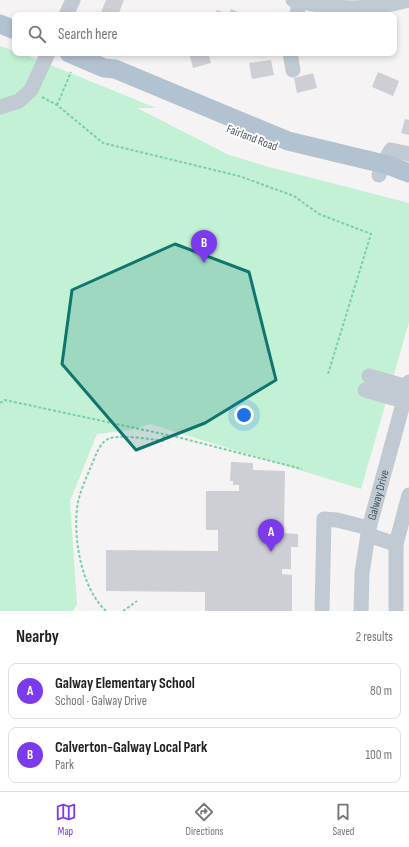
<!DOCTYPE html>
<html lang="en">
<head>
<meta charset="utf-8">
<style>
	body { margin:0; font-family:"Sofia Sans Condensed",sans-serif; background:#f6f6f6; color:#202124 }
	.you { position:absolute; left:244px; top:415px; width:14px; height:14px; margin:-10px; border:3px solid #fff; border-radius:50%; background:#1a73e8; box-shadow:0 0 0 6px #1a73e833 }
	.badge { display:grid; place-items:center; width:26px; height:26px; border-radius:50%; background:#7c3aed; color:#fff; font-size:13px; font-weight:700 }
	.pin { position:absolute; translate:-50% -33px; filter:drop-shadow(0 1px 2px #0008) }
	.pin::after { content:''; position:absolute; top:21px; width:14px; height:12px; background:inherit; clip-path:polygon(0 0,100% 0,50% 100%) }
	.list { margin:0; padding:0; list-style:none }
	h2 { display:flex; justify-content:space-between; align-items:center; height:52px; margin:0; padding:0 16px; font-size:17px }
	h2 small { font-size:13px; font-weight:400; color:#757577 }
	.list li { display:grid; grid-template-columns:26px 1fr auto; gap:12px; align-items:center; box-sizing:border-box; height:56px; margin:0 8px 8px; padding:0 8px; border:1px solid #e0e0e0; border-radius:8px }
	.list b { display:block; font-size:15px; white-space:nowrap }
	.list p { margin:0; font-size:13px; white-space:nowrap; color:#757577 }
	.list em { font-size:13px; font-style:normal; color:#757577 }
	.icon { flex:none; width:22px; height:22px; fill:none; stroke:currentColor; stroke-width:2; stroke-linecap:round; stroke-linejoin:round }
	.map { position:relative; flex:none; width:409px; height:611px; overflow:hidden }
	.search { position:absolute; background:#fff; box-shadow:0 2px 6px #0003; left:12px; right:12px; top:12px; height:44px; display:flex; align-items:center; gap:10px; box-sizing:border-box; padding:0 14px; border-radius:8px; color:#757577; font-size:15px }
	.sheet { height:180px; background:#fff }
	nav { display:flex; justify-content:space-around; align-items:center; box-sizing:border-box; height:56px; border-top:1px solid #e0e0e0; background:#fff; font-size:11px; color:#757577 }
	nav a { display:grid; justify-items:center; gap:2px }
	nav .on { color:#7c3aed }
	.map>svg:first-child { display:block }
	.green { fill:#c3f1d5 }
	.building { fill:#cdcfd5 }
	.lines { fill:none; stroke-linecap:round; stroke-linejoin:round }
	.path { stroke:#7ad0a6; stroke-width:2; stroke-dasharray:3 2; stroke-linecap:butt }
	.minor { stroke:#c1cad2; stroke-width:15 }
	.major { stroke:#b3c2d1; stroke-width:19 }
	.marked { fill:#0f766e; fill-opacity:0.2; stroke:#0f766e; stroke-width:3; stroke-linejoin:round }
	.labels { text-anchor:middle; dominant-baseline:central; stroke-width:4; stroke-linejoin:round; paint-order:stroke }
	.street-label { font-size:12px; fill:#4a5661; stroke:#fff }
</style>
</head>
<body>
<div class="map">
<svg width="409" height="611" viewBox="0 0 409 611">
	<rect width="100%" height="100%" fill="#f5f3f3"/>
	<path class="green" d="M 0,46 L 15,51 L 15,53 L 20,53 L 36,59 L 156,108 L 137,108 L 229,155 L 269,167 L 409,203 L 409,322 L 361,489 L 150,424 L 131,430 L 97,434 L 70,501 L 77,604 L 73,611 L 0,611 Z"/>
	<path class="building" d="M 106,0 L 124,0 L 118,15 L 100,15 Z
		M 231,9 L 243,14 L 242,15 L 229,15 Z
		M 217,10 L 229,15 L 215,15 Z
		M 189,53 L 208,53 L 211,63 L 193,68 Z
		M 352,53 L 364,53 L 364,55 L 352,55 Z
		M 271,60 L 274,75 L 252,79 L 249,63 Z
		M 378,72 L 399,81 L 393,96 L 372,87 Z
		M 313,73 L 317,88 L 297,93 L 294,78 Z
		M 405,119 L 409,120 L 409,135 L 401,133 Z
		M 231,462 L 253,463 L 253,470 L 285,471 L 284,533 L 298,534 L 298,547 L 291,547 L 291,569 L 282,569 L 282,574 L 292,575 L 292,611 L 205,611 L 205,592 L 106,591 L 106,550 L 218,551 L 218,530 L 206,530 L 206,491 L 239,491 L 239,485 L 233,485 L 233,481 L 230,481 Z"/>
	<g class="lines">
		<path class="path" d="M 42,97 L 57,105 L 103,143 L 239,176 L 294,196 L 319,214 L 371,234 L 328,374
			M 57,105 L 71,72
			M 0,403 L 5,400 L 177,437 L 302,469
			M 106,611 C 81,588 72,535 78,502 C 81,489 87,476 92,464 C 96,456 99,443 108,439 C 117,434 151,439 163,441 L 164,435
			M 123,611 L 137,601"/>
		<g class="minor">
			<path d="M 293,0 C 304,2 315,5 326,6 C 353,10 383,7 409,0"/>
			<path d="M 66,15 L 73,0"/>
			<path d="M 297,15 L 299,1"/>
			<path d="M 290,53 L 293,70"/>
			<path d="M 0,107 L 19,101 L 31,90 L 48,53"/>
			<path d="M 379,175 L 383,164 L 391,150 L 409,154"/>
			<path d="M 369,376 L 408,387"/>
			<path d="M 365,390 L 404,401"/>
			<path d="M 368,535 L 396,544"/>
			<path d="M 322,611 L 324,519 L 337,520 L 369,528"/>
			<path id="s1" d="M 361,611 L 362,573 L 369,528 L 409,382"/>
			<path d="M 396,611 L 396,544 L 409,495"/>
		</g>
		<path class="major" d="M 0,24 L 15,30
			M 69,53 L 104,68 L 115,69 L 288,141 L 388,165 L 409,173"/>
	</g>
	<path class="marked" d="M 175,244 L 249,272 L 276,380 L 205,423 L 136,450 L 62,364 L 72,290 Z"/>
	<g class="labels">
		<g class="street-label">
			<text transform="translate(252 138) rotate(21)">Fairland Road</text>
			<text stroke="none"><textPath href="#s1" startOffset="118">Galway Drive</textPath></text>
		</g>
	</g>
</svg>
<div class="you"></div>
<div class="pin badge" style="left:271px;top:552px">A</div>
<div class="pin badge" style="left:204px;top:263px">B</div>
<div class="search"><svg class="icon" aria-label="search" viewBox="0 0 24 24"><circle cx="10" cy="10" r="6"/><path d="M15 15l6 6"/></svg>Search here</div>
</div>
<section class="sheet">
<h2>Nearby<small>2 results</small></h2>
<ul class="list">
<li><span class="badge">A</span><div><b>Galway Elementary School</b><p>School · Galway Drive</p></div><em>80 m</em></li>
<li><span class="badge">B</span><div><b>Calverton-Galway Local Park</b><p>Park</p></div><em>100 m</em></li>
</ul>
</section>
<nav>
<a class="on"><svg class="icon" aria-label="map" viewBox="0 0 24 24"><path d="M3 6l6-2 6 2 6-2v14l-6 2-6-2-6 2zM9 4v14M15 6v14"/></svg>Map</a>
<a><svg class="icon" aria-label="directions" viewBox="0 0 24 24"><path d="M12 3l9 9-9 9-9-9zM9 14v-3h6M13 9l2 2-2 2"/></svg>Directions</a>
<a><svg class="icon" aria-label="saved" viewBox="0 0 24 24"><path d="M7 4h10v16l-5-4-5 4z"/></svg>Saved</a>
</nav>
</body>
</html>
